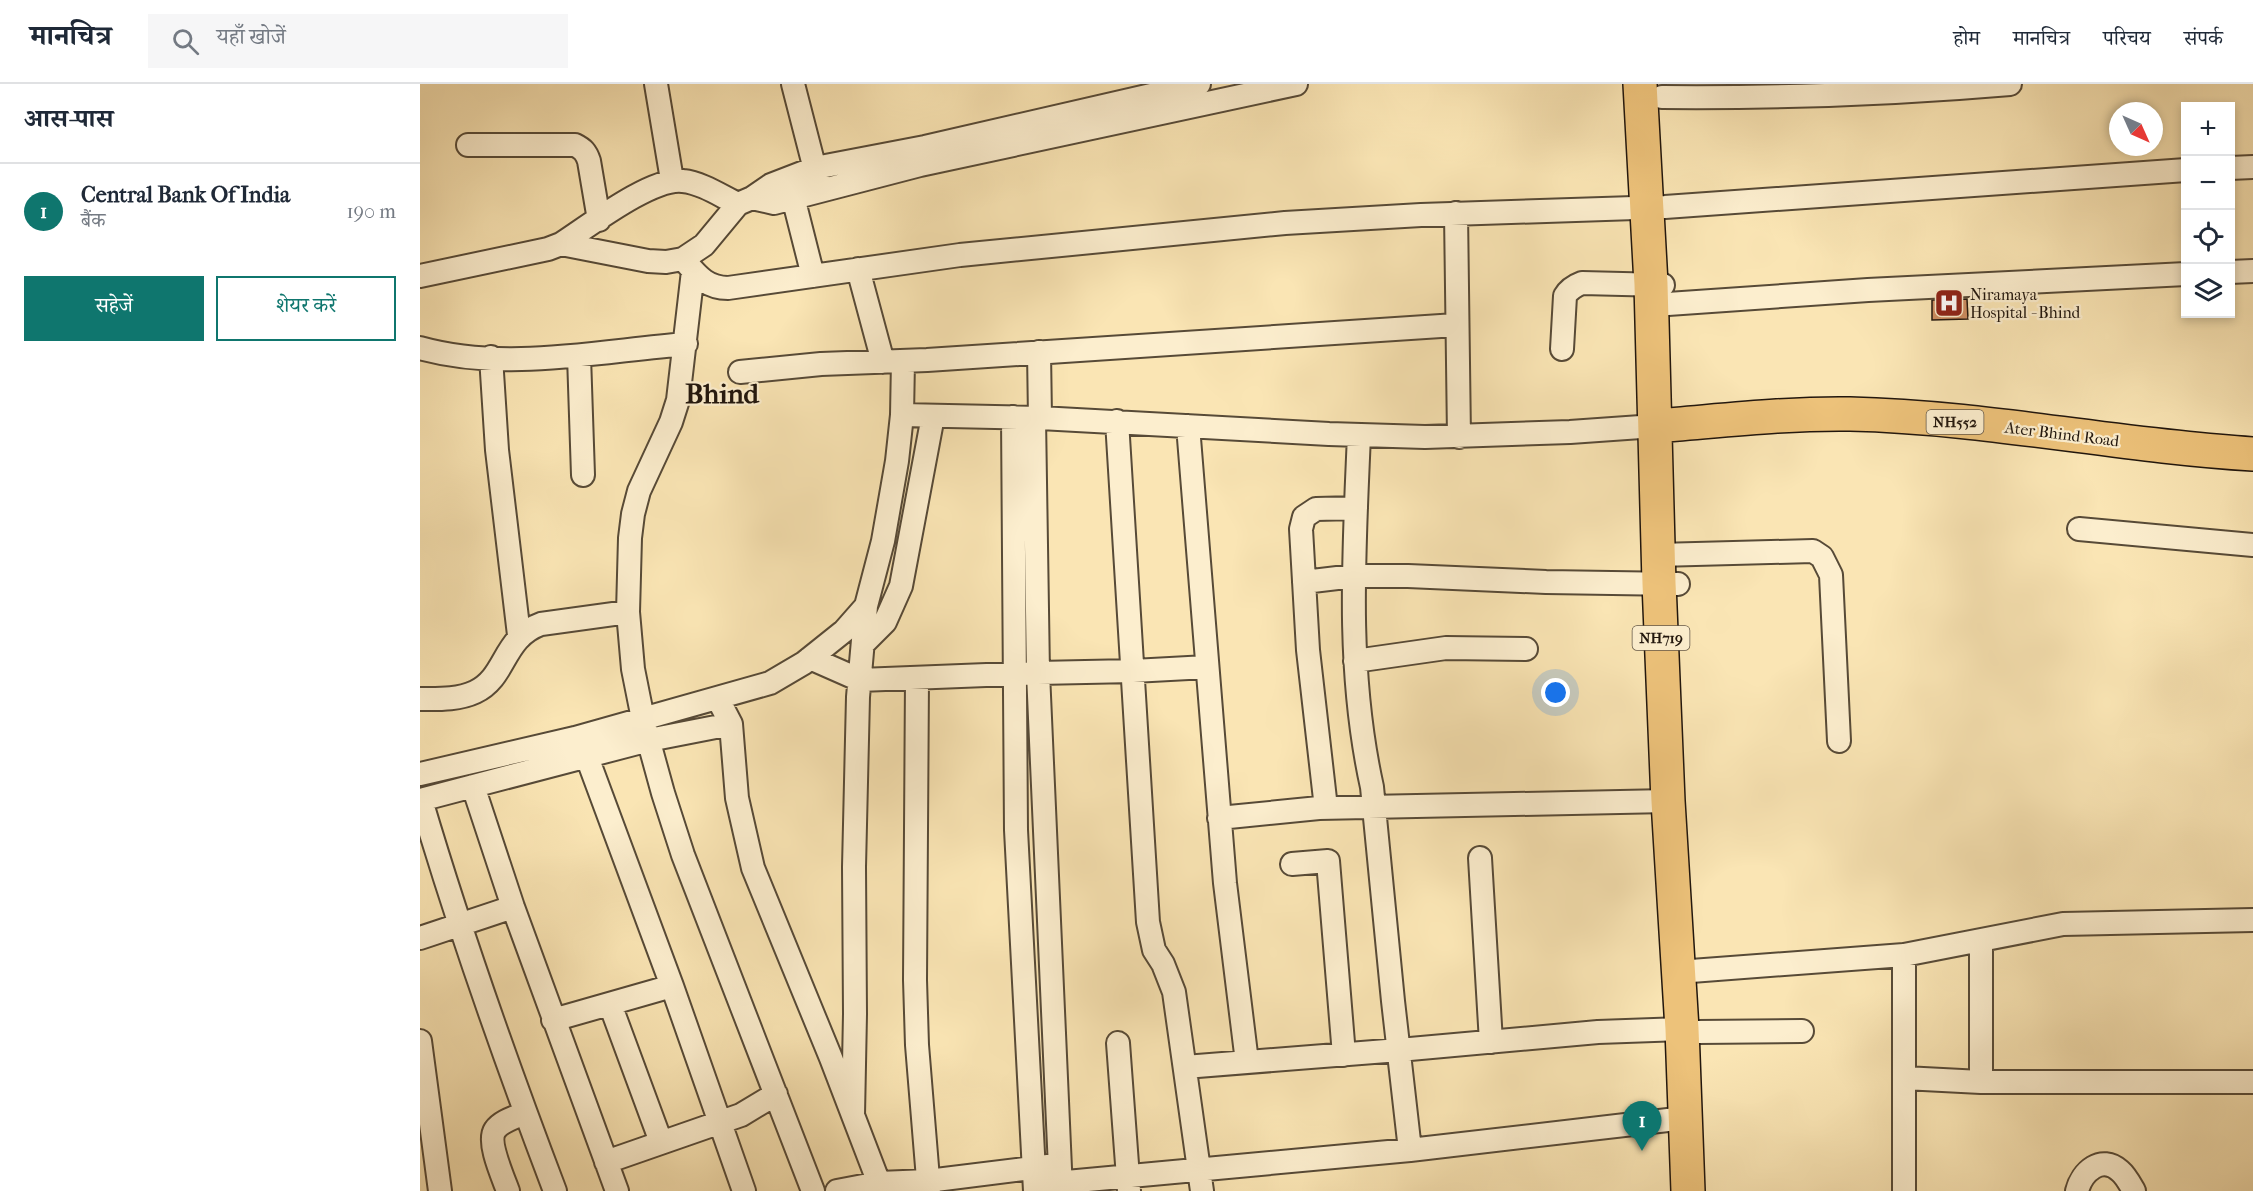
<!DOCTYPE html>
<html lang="hi">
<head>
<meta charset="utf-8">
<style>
	body { margin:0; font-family:"IM FELL French Canon","Noto Serif Devanagari",serif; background:#f6f6f7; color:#1f2937 }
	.controls { position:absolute; right:18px; top:18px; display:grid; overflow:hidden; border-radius:0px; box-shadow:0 3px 9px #0003 }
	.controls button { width:54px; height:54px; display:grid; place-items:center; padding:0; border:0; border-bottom:2px solid #e0e1e3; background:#fff; color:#1f2937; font:30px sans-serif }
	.compass { position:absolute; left:1689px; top:18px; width:54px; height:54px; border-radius:50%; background:#fff; box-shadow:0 3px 9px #0003; rotate:135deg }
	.you { position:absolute; left:1136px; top:609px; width:21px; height:21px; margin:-15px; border:4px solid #fff; border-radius:50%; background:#1a73e8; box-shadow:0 0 0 9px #1a73e833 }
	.badge { display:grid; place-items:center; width:39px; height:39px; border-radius:50%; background:#0f766e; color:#fff; font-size:20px; font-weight:700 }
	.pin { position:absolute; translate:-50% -50px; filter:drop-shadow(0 2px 3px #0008) }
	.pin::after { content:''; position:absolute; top:32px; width:21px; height:18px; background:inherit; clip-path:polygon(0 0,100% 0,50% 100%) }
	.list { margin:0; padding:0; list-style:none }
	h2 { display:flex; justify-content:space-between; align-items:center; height:78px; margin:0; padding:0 24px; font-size:26px }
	h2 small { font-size:20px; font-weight:400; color:#747a83 }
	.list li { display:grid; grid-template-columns:39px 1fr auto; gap:18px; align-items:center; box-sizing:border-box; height:96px; padding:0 24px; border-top:2px solid #e0e1e3 }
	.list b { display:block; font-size:22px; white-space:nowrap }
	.list p { margin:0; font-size:20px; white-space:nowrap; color:#747a83 }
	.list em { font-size:20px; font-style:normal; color:#747a83 }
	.actions { display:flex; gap:12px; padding:18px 24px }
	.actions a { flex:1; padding:14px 0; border:2px solid #0f766e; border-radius:0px; text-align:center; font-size:21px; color:#0f766e }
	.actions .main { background:#0f766e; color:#fff }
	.icon { flex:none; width:33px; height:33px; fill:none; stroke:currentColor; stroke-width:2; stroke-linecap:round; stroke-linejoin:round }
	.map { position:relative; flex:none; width:1833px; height:1107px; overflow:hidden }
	header { display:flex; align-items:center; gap:36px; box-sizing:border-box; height:84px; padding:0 30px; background:#fff; border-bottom:2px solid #e0e1e3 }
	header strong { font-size:28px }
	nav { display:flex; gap:33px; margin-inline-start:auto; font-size:21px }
	.search { width:420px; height:54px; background:#f6f6f7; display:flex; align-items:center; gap:15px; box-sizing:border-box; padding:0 21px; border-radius:0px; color:#747a83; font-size:22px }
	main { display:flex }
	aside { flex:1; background:#fff }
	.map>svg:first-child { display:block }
	.building { fill:#cf8f62; stroke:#21160d; stroke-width:1.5 }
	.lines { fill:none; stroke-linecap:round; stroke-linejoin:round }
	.minor-casing { stroke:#574a37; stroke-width:26 }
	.highway-casing { stroke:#21160d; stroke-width:36 }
	.minor { stroke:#fceece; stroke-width:22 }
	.highway { stroke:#edc27a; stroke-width:33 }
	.labels { text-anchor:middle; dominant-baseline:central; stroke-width:4.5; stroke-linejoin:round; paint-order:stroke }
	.shield { fill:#fceece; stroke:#635747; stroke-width:1.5 }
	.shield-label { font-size:15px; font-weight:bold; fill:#21160d }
	.poi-label { font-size:16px; fill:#21160d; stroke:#fceece; text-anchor:start }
	.street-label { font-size:16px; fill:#21160d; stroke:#fceece }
	.town-label { font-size:28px; font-weight:bold; fill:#21160d; stroke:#fceece }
</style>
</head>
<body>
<header>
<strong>मानचित्र</strong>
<div class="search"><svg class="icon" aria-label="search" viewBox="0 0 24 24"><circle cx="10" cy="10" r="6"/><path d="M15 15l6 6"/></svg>यहाँ खोजें</div>
<nav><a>होम</a><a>मानचित्र</a><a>परिचय</a><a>संपर्क</a></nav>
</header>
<main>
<aside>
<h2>आस-पास<small></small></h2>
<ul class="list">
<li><span class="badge">1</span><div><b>Central Bank Of India</b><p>बैंक</p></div><em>190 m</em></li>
</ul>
<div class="actions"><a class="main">सहेजें</a><a>शेयर करें</a></div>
</aside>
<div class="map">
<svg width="1833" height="1107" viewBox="0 0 1833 1107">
	<rect width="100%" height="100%" fill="#fae5b4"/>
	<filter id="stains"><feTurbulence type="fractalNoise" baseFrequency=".00333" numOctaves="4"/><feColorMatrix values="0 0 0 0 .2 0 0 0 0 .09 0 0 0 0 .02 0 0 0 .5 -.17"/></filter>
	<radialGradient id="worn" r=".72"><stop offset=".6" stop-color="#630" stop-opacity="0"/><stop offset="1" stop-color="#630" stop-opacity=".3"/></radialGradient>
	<path class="building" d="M 1547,215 L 1548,235 L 1512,236 L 1512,216 Z"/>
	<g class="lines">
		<g class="minor-casing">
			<path id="minor" d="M 236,0 L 252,96
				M 373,0 L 398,97
				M 1242,13 C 1358,14 1474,10 1590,0
				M 48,61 L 155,61 C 163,65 166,68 169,77 L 179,136
				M 1810,84 L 1833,83
				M 373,113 L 393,192
				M 332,114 L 354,119 L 500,81 L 876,0
				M 1036,129 L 1039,353
				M 141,160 L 228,177 L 246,178 L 263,175 L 284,161 L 318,120 L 332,114 L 351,101 L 395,84 L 505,63 L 779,0
				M 263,175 C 277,191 286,204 308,204 L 540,171 L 865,139 L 1001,131 L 1245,123 L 1766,86
				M 438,185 L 463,278
				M 273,187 L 258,316 L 251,338 L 219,407 L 213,430 L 210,454 L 208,528 L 213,585 L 224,640 L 243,709 L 263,771 L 393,1107
				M 1810,188 L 1833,187
				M 0,192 L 128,165 L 141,160 C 169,142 232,93 263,97 C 282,99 301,112 318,120
				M 1248,220 L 1448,206 L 1766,190
				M 0,264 C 86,288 179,267 266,260
				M 1142,265 L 1145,212 C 1149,205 1154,202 1162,199 L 1243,201
				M 619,268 L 620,334
				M 159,272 L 163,391
				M 71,273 L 77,366 L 99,551
				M 320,288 L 401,280 L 507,276 L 1036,241
				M 482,331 L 620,334 L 909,350 L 1005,353 L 1150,348 L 1235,342
				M 593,333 L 596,746 L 615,1107
				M 614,334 L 618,589 L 641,1107
				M 697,337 L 728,838 L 734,866 L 743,880 L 754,908 L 782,1107
				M 768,342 L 805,799 L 827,978
				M 939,351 C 934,469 926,586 952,703 L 973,917 L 990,1066
				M 1659,445 L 1833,461
				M 1238,471 L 1393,467 L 1402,473 L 1411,491 L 1419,657
				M 884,498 L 934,492 L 988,492 L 1126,498 L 1258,500
				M 444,559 L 465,538 L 481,502 L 513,332
				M 390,574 L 440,596 L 618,589 L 713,587 L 787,583
				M 935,577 L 1026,564 L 1106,565
				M 497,595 L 495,896 L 497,961 L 509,1107
				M 0,615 C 18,615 38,616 55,608 C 87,593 82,554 121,540 L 208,528
				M 298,615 L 311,640 L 317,714 L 333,784 L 411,974 L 462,1107
				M 167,673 L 252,902 L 324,1107
				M 0,690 L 155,654 L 350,599 L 384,579 L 424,547 L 446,522
				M 53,702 L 93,823 L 197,1107
				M 0,716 L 229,656 L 311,640
				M 1,716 C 40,848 86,978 135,1107
				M 906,724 L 888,566 L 881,445 L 884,433 L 896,425 L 936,424
				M 799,734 L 899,724 L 1248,717
				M 1060,774 L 1071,958
				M 872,780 L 908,777 L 924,971
				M 0,854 L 93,823
				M 1561,857 L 1561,998
				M 1484,871 L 1484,1107
				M 1258,888 L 1484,871 L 1643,840 L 1833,836
				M 190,920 L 241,1058
				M 133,936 L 252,902
				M 1278,948 L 1382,947
				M 0,957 L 20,1107
				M 698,959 L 709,1107
				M 765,983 L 979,966 L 1178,948 L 1262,945
				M 1484,994 L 1561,998 L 1833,998
				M 433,1031 L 435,930 L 434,783 L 438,613 L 446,522 L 463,457 L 477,377 L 482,331 L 483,277
				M 186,1078 L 321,1031 L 356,1010
				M 625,1100 L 990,1066 L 1265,1034
				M 88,1107 C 83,1093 67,1058 75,1046 C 81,1037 96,1033 105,1029
				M 417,1107 L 459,1099 L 508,1097 L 628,1082
				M 1657,1107 C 1662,1088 1681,1070 1700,1087 C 1706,1092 1710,1100 1714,1107"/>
		</g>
		<g class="highway-casing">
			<path id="highway" d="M 1220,0 L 1231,200 L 1239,499 L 1248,717 L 1262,945 L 1268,1107
				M 1235,342 C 1300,337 1365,329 1430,330 C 1565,333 1699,362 1833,370"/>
		</g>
		<use href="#minor" class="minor"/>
		<use href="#highway" class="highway"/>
	</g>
	<defs>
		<g id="hospital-square" transform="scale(1.5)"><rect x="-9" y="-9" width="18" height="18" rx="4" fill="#8f2418" stroke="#fceece"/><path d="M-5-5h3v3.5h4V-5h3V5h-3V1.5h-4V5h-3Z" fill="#fff"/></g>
	</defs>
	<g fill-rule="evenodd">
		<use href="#hospital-square" x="1529" y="219"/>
	</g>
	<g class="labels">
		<g class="shield">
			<rect x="1506.5" y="326" width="57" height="24" rx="4.5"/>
			<rect x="1212.5" y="542" width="57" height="24" rx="4.5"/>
		</g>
		<g class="shield-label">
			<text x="1535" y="338">NH552</text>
			<text x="1241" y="554">NH719</text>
		</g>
		<g class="poi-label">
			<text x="1550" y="210">Niramaya<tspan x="1550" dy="18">Hospital - Bhind</tspan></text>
		</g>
		<g class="street-label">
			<text transform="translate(1642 350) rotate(7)">Ater Bhind Road</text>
		</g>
		<g class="town-label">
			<text x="302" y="309">Bhind</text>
		</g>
	</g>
	<rect width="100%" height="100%" filter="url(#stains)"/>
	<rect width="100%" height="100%" fill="url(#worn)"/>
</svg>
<div class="controls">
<button>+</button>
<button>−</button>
<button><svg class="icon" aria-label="locate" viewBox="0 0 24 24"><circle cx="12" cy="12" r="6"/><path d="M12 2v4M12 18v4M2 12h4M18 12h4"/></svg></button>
<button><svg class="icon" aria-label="layers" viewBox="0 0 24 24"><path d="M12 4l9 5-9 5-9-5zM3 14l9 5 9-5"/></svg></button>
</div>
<svg class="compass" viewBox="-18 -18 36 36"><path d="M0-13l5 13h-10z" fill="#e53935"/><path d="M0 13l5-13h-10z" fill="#747a83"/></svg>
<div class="you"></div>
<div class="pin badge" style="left:1222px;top:1067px">1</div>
</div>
</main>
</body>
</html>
